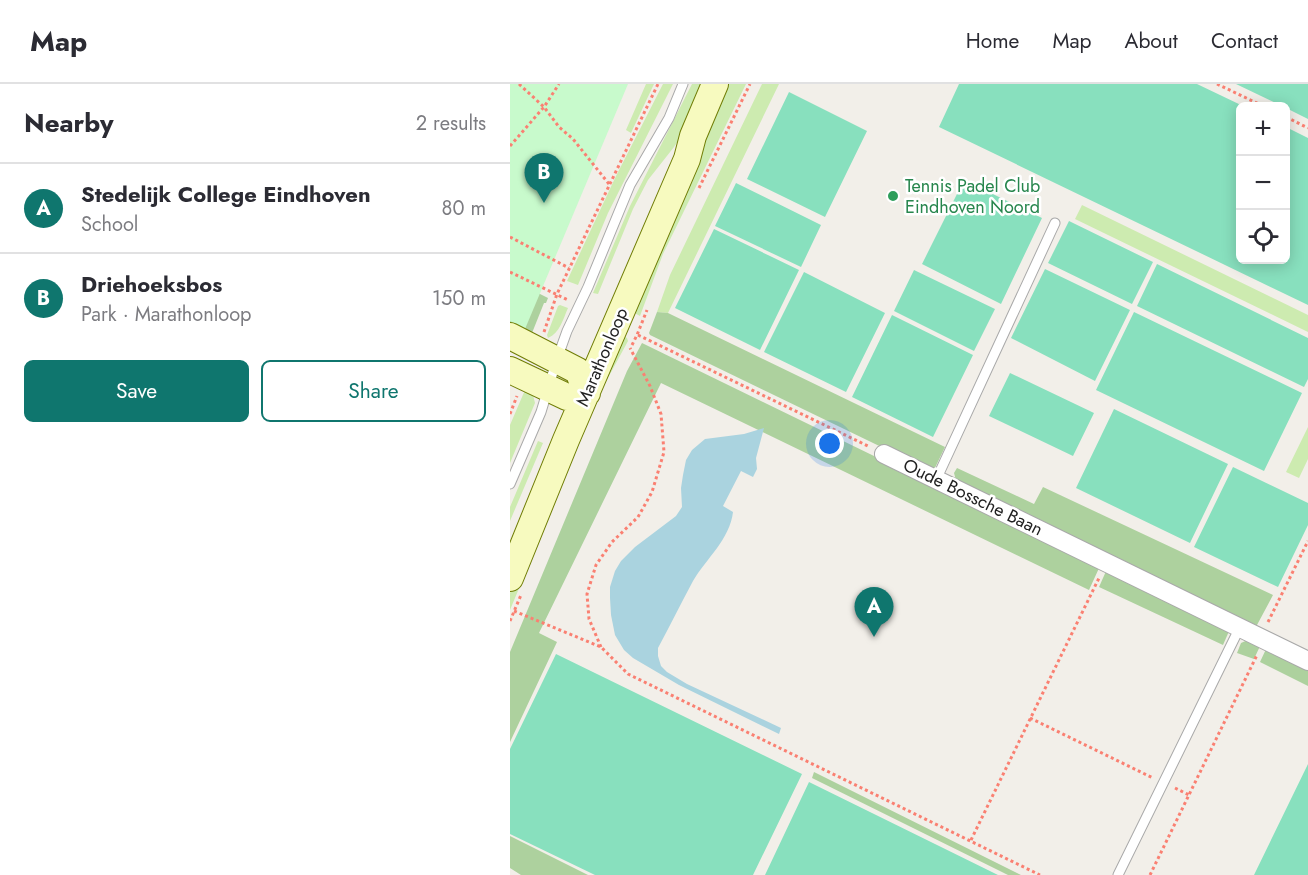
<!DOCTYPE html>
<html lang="en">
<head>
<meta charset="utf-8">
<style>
	body { margin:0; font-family:Jost,sans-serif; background:#f7f7f7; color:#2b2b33 }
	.controls { position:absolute; right:18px; top:18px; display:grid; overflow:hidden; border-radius:9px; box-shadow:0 3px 15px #0003 }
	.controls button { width:54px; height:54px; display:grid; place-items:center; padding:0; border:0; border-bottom:2px solid #e1e1e2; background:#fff; color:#2b2b33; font:30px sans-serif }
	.you { position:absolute; left:320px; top:360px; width:21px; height:21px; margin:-15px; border:4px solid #fff; border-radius:50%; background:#1a73e8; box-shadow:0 0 0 9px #1a73e833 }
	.badge { display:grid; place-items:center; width:39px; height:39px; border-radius:50%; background:#0f766e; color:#fff; font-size:20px; font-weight:700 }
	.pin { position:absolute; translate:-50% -50px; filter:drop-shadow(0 2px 3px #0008) }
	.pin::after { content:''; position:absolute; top:32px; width:21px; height:18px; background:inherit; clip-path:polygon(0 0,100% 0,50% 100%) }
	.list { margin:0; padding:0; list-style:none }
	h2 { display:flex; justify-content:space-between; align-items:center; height:78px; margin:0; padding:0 24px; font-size:26px }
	h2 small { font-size:20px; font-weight:400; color:#7c7c81 }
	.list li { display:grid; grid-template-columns:39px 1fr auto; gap:18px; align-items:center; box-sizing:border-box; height:90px; padding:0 24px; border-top:2px solid #e1e1e2 }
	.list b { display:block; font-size:22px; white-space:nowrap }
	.list p { margin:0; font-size:20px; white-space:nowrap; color:#7c7c81 }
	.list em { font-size:20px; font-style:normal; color:#7c7c81 }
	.actions { display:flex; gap:12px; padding:18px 24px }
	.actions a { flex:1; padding:14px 0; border:2px solid #0f766e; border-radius:9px; text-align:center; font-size:21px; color:#0f766e }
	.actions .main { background:#0f766e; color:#fff }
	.icon { flex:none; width:33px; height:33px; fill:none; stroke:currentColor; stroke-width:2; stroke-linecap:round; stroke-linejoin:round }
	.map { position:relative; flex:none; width:798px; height:791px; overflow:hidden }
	header { display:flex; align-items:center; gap:36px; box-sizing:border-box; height:84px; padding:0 30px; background:#fff; border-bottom:2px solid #e1e1e2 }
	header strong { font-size:28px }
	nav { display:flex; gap:33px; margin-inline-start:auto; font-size:21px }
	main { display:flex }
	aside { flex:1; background:#fff }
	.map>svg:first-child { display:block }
	.grass { fill:#cdebb0 }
	.forest { fill:#add19e }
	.park { fill:#c8facc }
	.pitch { fill:#88e0be }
	.water { fill:#aad3df }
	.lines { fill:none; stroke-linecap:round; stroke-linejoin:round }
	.lane-casing { stroke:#a9a9a9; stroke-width:11 }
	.street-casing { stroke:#a9a9a9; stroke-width:20 }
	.secondary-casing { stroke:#707d05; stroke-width:28 }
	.path { stroke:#fa8072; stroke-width:3; stroke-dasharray:3 3; stroke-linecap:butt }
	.lane { stroke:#fff; stroke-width:9 }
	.street { stroke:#fff; stroke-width:18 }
	.secondary { stroke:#f7fabf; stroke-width:26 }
	.leisure-dot { fill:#2e9e5b; stroke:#fff; stroke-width:2 }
	.labels { text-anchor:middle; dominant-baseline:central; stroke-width:5; stroke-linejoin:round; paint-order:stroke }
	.leisure-label { font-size:18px; fill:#27864d; stroke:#fff; text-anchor:start }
	.street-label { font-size:18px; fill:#222; stroke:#fff }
</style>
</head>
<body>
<header>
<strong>Map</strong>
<nav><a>Home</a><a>Map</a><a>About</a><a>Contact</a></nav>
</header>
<main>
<aside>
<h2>Nearby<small>2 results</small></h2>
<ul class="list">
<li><span class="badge">A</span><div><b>Stedelijk College Eindhoven</b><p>School</p></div><em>80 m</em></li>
<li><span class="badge">B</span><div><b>Driehoeksbos</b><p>Park · Marathonloop</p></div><em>150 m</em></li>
</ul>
<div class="actions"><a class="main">Save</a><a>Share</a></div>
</aside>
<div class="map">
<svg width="798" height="791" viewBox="0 0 798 791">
	<rect width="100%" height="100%" fill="#f2efe9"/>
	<path class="grass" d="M 136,0 L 144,0 L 121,49 L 116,46 Z
		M 153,0 L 163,0 L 98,129 L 68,201 L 57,197 L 106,92 Z
		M 182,0 L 197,0 L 178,42 L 164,63 L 138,96 L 123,125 L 88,210 L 83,209 L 120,122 Z
		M 215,0 L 236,0 L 153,170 L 130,232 L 119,226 Z
		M 252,0 L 269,0 L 158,229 L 147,228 L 160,191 Z
		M 572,121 L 798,231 L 798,248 L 565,135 Z
		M 50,221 L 58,224 C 53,235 50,249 38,254 L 37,251 L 48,222 Z
		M 109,249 L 117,254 L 118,257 L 92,305 L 0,526 L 0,509 Z
		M 15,306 L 23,311 L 25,319 L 0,379 L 0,341 Z
		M 798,343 L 798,375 L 789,394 L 776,388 Z
		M 28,357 L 33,359 L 0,437 L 0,423 Z"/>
	<path class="forest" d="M 0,195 L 38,214 L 36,219 L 34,219 L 20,254 L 0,244 Z
		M 147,228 L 158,229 L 435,363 L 423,388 L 140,251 L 139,249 Z
		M 132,259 L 590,482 L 579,506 L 151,299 L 29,549 L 47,558 L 0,658 L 0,568 L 117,287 Z
		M 447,384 L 524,420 L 533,403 L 763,511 L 747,541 L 739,542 L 447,400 L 444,389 Z
		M 597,485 L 720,545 L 713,561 L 589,503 Z
		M 740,555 L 751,560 L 744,575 L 727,569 L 731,559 Z
		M 757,563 L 798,583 L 798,602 L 750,578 Z
		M 304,688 L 511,791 L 498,791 L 302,694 Z
		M 0,752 L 78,791 L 11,791 L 0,784 Z"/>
	<path class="park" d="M 0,0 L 118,0 L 15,245 L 0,237 Z"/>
	<path class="pitch" d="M 449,0 L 687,0 L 733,22 L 730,22 L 730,176 L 776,176 L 776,43 L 798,54 L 798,221 L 429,43 Z
		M 726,0 L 798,0 L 798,35 L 776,24 L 776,22 L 772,22 Z
		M 279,8 L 357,47 L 315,133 L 237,95 Z
		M 454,96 L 532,134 L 491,220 L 412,180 Z
		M 226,99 L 311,141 L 291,183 L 205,142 Z
		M 559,137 L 643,178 L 622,220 L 538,179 Z
		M 204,145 L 289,186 L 250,266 L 165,224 Z
		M 647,180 L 798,254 L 798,295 L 794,303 L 627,222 Z
		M 535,185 L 620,226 L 585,297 L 501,254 Z
		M 404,186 L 485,225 L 464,267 L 384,227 Z
		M 294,188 L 375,229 L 336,308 L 254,268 Z
		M 624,228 L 792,309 L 754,387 L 586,306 Z
		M 382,231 L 463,271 L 423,353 L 342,313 Z
		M 500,289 L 584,329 L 563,372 L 479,332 Z
		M 604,325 L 718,380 L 680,459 L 566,404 Z
		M 723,383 L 798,419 L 798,441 L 768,503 L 684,463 Z
		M 46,570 L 292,690 L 243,791 L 85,791 L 0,750 L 0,665 Z
		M 798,680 L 798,791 L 744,791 Z
		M 299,698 L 488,791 L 255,791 Z"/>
	<path class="water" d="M 254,344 L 246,374 L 247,385 L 243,393 L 231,387 L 213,422 L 223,428 C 220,455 196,475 183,497 C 171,519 160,542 148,564 L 148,572 L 151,582 L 157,588 L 177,600 L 271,644 L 269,650 L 169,601 L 123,574 L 114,566 L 105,551 L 101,531 L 100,514 L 100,503 L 105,487 L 111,477 L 125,463 L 166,432 L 172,423 L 171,404 L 173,391 L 176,376 L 182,366 L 195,355 L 234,350 Z"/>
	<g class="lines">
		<g class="lane-casing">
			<path id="lane" d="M 426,396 L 545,139
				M 0,400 L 31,328 L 47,275 L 57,247 L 78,203 L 120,101 L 159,34 L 173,0
				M 608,791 L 730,543"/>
		</g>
		<g class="street-casing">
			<path id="street" d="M 374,370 L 798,577"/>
		</g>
		<g class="secondary-casing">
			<path id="secondary" d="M 0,252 L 68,287 L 77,309
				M 0,286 L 57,313 L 77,309
				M 0,494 L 56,356 L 177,75 L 183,52 L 205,0"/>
		</g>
		<path class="path" d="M 9,0 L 34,23 L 49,43 L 63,55 L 99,100
			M 707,0 L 753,22
			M 776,33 L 798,44
			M 0,62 L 34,23 L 49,0
			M 189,104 L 240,0
			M 0,153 L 59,184
			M 0,188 L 58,216
			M 34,248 L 47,210 L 148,0
			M 128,251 L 360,363
			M 122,261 L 127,251 L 137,226
			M 0,330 L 7,312
			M 4,527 L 91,563 L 118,590 L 530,791
			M 0,537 L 11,511
			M 758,538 L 798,457
			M 91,563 L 79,535 L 77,510 L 86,481 L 102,458 L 128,433 L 142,408 L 154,368 L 151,330 L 140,302 L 120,264
			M 520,634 L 643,694
			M 665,704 L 679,711
			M 461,756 L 589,494
			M 640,791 L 747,571"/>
		<use href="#lane" class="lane"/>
		<use href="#street" class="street"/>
		<use href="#secondary" class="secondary"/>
	</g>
	<circle class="leisure-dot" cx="383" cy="112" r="6"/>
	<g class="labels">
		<g class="leisure-label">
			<text x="395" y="102">Tennis Padel Club<tspan x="395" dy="21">Eindhoven Noord</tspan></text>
		</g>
		<g class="street-label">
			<text transform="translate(92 273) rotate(-67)">Marathonloop</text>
			<text transform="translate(463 413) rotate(26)">Oude Bossche Baan</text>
		</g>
	</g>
</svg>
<div class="controls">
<button>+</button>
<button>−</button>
<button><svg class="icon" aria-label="locate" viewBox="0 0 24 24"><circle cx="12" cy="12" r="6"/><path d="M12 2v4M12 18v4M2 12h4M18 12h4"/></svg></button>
</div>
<div class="you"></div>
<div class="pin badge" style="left:364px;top:553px">A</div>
<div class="pin badge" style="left:34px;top:119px">B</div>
</div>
</main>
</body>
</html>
